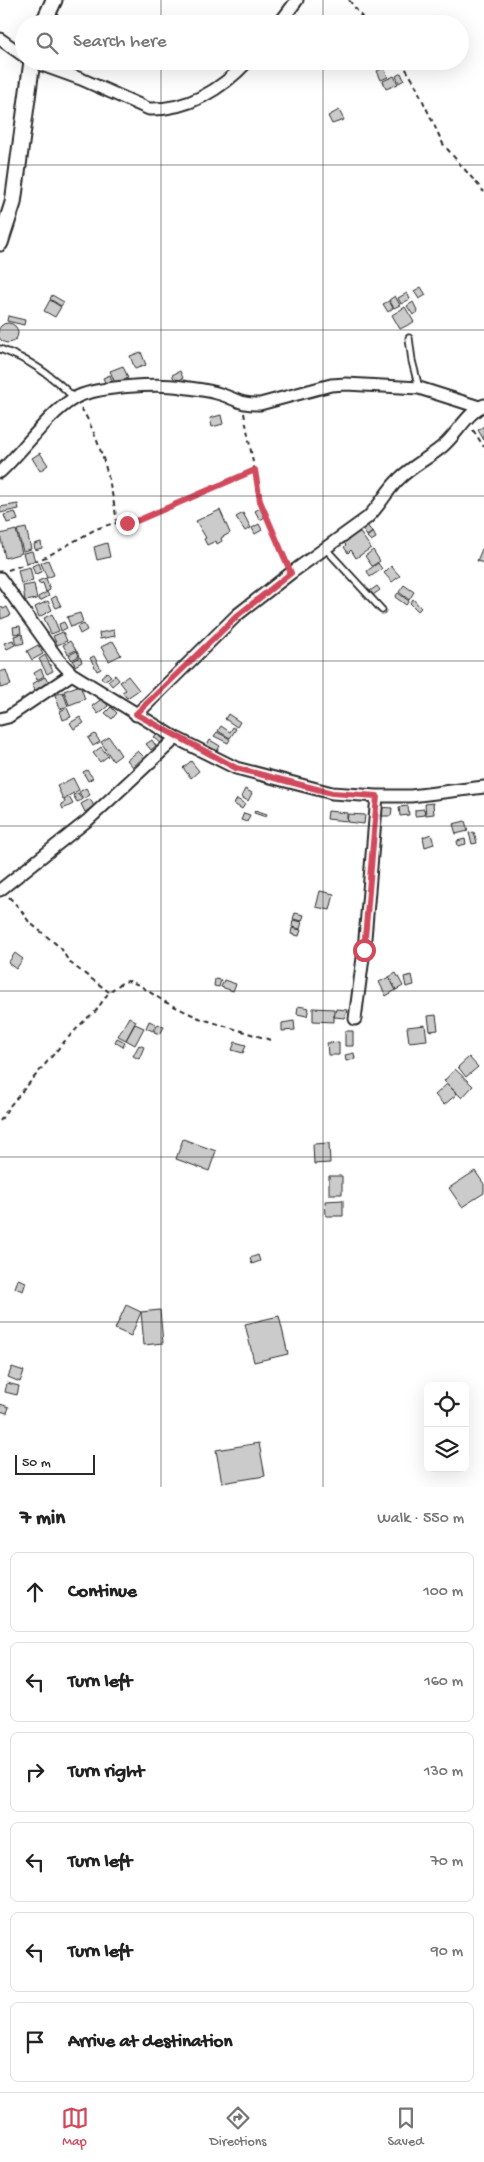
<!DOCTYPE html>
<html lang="en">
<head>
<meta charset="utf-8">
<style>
	body { margin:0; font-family:"Gochi Hand",sans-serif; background:#f6f6f6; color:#222 }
	.controls { position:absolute; right:15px; bottom:15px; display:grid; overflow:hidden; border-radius:8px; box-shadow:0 5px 20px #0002 }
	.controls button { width:45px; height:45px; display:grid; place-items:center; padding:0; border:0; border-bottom:1px solid #e0e0e0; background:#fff; color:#222; font:25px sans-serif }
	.scale { position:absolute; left:15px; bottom:12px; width:80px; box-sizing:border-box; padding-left:5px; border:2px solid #2b2b2b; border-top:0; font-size:14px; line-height:18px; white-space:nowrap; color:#2b2b2b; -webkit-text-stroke:4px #fff; paint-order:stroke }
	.stop { position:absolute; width:15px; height:15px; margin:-11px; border:4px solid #d1495b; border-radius:50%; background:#fff }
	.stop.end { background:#d1495b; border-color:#fff; box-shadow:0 1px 5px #0008 }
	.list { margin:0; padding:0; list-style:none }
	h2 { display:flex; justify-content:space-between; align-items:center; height:65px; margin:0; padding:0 20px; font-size:21px }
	h2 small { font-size:16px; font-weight:400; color:#767676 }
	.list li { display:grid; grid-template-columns:32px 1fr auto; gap:15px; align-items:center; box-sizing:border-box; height:80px; margin:0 10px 10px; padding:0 10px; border:1px solid #e0e0e0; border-radius:8px }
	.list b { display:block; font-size:19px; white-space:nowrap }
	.list em { font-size:16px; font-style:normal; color:#767676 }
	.icon { flex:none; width:28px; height:28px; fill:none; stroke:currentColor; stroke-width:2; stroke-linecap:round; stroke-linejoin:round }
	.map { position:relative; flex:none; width:484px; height:1487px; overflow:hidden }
	.search { position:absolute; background:#fff; box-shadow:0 5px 20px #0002; left:15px; right:15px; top:15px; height:55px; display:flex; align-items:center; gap:12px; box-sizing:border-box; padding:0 18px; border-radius:28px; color:#767676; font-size:19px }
	.sheet { height:605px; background:#fff }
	nav { display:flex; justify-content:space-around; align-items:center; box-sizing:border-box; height:70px; border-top:1px solid #e0e0e0; background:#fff; font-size:14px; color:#767676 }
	nav a { display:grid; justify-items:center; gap:2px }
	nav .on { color:#d1495b }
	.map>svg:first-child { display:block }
	.building { fill:#cbcbcb; stroke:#2b2b2b }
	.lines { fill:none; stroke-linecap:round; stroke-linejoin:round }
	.service-casing { stroke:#2b2b2b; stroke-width:9 }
	.minor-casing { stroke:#2b2b2b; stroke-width:15 }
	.tertiary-casing { stroke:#2b2b2b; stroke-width:19 }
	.path { stroke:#2b2b2b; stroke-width:2; stroke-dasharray:5 4; stroke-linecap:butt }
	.service { stroke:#fff; stroke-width:5.5 }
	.minor { stroke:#fff; stroke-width:11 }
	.tertiary { stroke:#fff; stroke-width:15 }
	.route { stroke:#d1495b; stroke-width:6 }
	.grid { fill:none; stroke:#2b2b2b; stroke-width:1; stroke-opacity:0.55 }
</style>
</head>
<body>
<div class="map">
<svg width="484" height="1487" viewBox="0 0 484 1487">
	<rect width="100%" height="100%" fill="#fff"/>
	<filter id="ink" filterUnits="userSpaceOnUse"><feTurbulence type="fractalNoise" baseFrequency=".02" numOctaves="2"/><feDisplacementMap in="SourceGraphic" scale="10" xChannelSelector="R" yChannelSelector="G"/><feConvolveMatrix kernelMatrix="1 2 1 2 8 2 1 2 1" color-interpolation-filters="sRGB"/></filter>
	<g filter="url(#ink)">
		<path class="building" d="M 384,68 L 388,77 L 381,80 L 377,71 Z
			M 401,73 L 404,80 L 399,83 L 396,76 Z
			M 394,76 L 398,84 L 386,89 L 383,81 Z
			M 339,110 L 344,120 L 332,124 L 328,116 Z
			M 421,287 L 426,295 L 419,299 L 414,291 Z
			M 407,293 L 410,299 L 401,304 L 398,298 Z
			M 52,295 L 64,302 L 61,306 L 50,299 Z
			M 395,296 L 400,305 L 394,308 L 389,300 Z
			M 50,300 L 61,307 L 55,317 L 44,311 Z
			M 389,301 L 393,308 L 388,312 L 383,304 Z
			M 413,302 L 418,312 L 413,315 L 407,306 Z
			M 405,307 L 414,322 L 400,329 L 392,315 Z
			M 8,316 L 25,320 L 24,325 L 7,321 Z
			M-2 333a10 10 0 1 1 20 0a10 10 0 1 1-20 0Z
			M 141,352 L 146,365 L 135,369 L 130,356 Z
			M 123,366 L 128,378 L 115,383 L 110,371 Z
			M 180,371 L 183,378 L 176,382 L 172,375 Z
			M 110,375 L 113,383 L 106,385 L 103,378 Z
			M 221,415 L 223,424 L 212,427 L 210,418 Z
			M 484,426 L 484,440 L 478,430 Z
			M 40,453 L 48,465 L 40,471 L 32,458 Z
			M 18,504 L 19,509 L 0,513 L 0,507 Z
			M 260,508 L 265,517 L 260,520 L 255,511 Z
			M 220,510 L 230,533 L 221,538 L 222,541 L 217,544 L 216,541 L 207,545 L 204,539 L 206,538 L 196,521 Z
			M 15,512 L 18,520 L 7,523 L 4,515 Z
			M 243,513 L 251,528 L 245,531 L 236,517 Z
			M 259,524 L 262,530 L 255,534 L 252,528 Z
			M 367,525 L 372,532 L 367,536 L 362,529 Z
			M 26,528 L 31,549 L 23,551 L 17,530 Z
			M 16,530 L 22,553 L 5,558 L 0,534 Z
			M 359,531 L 371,548 L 356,558 L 351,550 L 348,553 L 344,547 L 346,545 L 343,542 Z
			M 373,532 L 376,538 L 371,541 L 367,537 Z
			M 41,542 L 42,548 L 35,550 L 34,544 Z
			M 107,543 L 110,557 L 97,560 L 94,547 Z
			M 482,549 L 484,550 L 484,563 L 477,561 Z
			M 373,550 L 380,561 L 372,566 L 365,556 Z
			M 32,551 L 35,561 L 26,563 L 23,553 Z
			M 48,560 L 54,575 L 47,578 L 41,563 Z
			M 39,563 L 42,572 L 35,574 L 32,566 Z
			M 378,563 L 382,569 L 370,577 L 367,571 Z
			M 391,566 L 400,576 L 392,582 L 384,573 Z
			M 30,567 L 33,581 L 21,584 L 18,570 Z
			M 46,578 L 50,590 L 46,592 L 43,583 L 39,584 L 38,581 Z
			M 34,584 L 37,599 L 25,601 L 23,586 Z
			M 404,585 L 414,592 L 409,600 L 399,592 Z
			M 377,586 L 380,590 L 373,595 L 370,591 Z
			M 47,592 L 49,596 L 40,601 L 38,597 Z
			M 398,593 L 409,601 L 406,605 L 395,597 Z
			M 56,596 L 61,606 L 56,608 L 51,599 Z
			M 413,599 L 421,608 L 418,611 L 410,603 Z
			M 48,601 L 52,610 L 39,617 L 35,607 Z
			M 2,607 L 3,609 L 7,607 L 11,615 L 1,619 L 0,608 Z
			M 80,613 L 83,622 L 71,627 L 67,617 Z
			M 52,614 L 59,631 L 51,634 L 44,618 Z
			M 64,622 L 67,628 L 61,631 L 59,624 Z
			M 84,624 L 87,630 L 80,634 L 77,627 Z
			M 20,626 L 21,633 L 14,634 L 13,627 Z
			M 114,630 L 115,636 L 100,639 L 99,633 Z
			M 63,632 L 67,641 L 57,645 L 53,636 Z
			M 22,634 L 24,643 L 16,645 L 14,636 Z
			M 13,640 L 15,645 L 7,649 L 4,643 Z
			M 70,641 L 76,650 L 68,654 L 63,645 Z
			M 113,641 L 121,655 L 109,661 L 101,647 Z
			M 38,645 L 43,654 L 32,660 L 27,651 Z
			M 77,651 L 79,656 L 72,660 L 69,655 Z
			M 45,655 L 53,671 L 47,674 L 39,659 Z
			M 94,656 L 101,669 L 97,671 L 90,658 Z
			M 80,657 L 82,662 L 75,666 L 73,661 Z
			M 41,669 L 44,676 L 37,680 L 34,673 Z
			M 6,670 L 11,685 L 0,688 L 0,672 Z
			M 107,672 L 111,676 L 104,681 L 101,677 Z
			M 115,675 L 119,680 L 112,686 L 108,681 Z
			M 128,676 L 139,690 L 127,698 L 122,692 L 126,690 L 120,682 Z
			M 45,677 L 49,684 L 36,692 L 32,684 Z
			M 80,685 L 85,699 L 69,705 L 64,691 Z
			M 63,692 L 68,706 L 60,709 L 55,695 Z
			M 103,698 L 108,706 L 98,714 L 92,706 Z
			M 111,707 L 117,713 L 112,719 L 105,713 Z
			M 67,708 L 71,717 L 63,720 L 60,711 Z
			M 228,714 L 240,722 L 237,727 L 225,719 Z
			M 80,717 L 84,723 L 74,729 L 70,723 Z
			M 221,726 L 230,732 L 233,727 L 236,729 L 230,738 L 218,731 Z
			M 158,732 L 167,740 L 163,745 L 154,737 Z
			M 217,732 L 230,739 L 228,743 L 214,736 Z
			M 95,734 L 100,742 L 93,746 L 88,738 Z
			M 109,737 L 121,755 L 113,761 L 101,742 Z
			M 152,740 L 156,746 L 151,750 L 146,744 Z
			M 210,740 L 220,746 L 216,753 L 206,747 Z
			M 101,747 L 108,756 L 100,762 L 93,753 Z
			M 138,751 L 144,757 L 133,767 L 127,760 Z
			M 191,761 L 199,771 L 191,778 L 183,768 Z
			M 87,770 L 93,778 L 88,781 L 83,772 Z
			M 73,778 L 79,790 L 63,799 L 57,786 Z
			M 86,788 L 90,795 L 83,799 L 79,792 Z
			M 245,789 L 252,793 L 248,801 L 241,797 Z
			M 78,793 L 82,800 L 77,802 L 73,795 Z
			M 69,797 L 73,804 L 63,809 L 61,804 L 65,802 L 64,800 Z
			M 90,799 L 94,806 L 85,812 L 81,804 Z
			M 237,799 L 245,804 L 242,809 L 234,804 Z
			M 433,803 L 434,814 L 426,815 L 425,804 Z
			M 408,806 L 409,815 L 400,816 L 399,807 Z
			M 380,807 L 392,808 L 391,816 L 380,816 Z
			M 424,809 L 425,815 L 415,816 L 415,810 Z
			M 255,810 L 267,814 L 266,817 L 254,813 Z
			M 328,811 L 347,813 L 347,821 L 327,819 Z
			M 244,813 L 250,815 L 247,822 L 241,820 Z
			M 348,814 L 365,815 L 364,824 L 347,822 Z
			M 465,821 L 468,831 L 456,834 L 453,824 Z
			M 474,832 L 477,843 L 472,844 L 469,833 Z
			M 431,834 L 434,844 L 425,847 L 423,837 Z
			M 465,839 L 466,844 L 458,846 L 457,841 Z
			M 320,891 L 334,894 L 330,910 L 316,907 Z
			M 295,913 L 304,915 L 302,921 L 293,919 Z
			M 293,920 L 302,922 L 300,929 L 292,927 Z
			M 292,928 L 301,930 L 299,936 L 291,934 Z
			M 15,953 L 23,959 L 16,969 L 8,963 Z
			M 396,973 L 403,986 L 396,990 L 389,977 Z
			M 412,975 L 414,985 L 406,987 L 404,977 Z
			M 389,977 L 396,990 L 386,996 L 379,982 Z
			M 215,979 L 221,980 L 219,987 L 214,986 Z
			M 224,980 L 236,984 L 233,991 L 221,987 Z
			M 298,1006 L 309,1008 L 307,1016 L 297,1014 Z
			M 313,1008 L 334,1009 L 334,1022 L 313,1021 Z
			M 336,1009 L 347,1010 L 345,1018 L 334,1017 Z
			M 436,1015 L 438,1030 L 430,1031 L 428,1016 Z
			M 129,1017 L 136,1021 L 126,1040 L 118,1036 Z
			M 149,1021 L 156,1024 L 153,1031 L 146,1028 Z
			M 294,1021 L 295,1030 L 282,1031 L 282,1023 Z
			M 135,1024 L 144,1028 L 135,1045 L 126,1040 Z
			M 158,1024 L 164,1027 L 160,1034 L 154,1032 Z
			M 425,1025 L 427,1040 L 409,1042 L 407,1027 Z
			M 345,1031 L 353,1031 L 353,1046 L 345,1046 Z
			M 117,1038 L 125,1042 L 123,1047 L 115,1042 Z
			M 235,1042 L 246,1045 L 243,1053 L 232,1050 Z
			M 339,1042 L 339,1055 L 328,1055 L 327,1043 Z
			M 139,1045 L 144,1047 L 139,1059 L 133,1056 Z
			M 354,1053 L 355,1059 L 346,1061 L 345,1055 Z
			M 469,1057 L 478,1067 L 466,1077 L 458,1067 Z
			M 455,1069 L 473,1086 L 462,1098 L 444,1081 Z
			M 447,1084 L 457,1094 L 444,1105 L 435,1095 Z
			M 183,1139 L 216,1151 L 209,1171 L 176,1159 Z
			M 329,1143 L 330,1163 L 314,1164 L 313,1144 Z
			M 475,1171 L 484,1184 L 484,1193 L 462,1207 L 449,1188 Z
			M 329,1176 L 342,1176 L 342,1194 L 329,1194 Z
			M 343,1200 L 343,1216 L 326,1216 L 325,1201 Z
			M 258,1255 L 260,1261 L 252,1264 L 250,1258 Z
			M 18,1279 L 26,1282 L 23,1291 L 15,1288 Z
			M 126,1305 L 141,1312 L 131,1336 L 115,1329 Z
			M 160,1310 L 163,1343 L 144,1345 L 141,1312 Z
			M 279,1316 L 288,1354 L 254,1362 L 245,1324 Z
			M 12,1367 L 24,1371 L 20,1382 L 8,1377 Z
			M 7,1383 L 19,1386 L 17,1395 L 5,1392 Z
			M 0,1404 L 9,1407 L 7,1413 L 0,1411 Z
			M 259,1443 L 265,1476 L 222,1483 L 216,1450 Z"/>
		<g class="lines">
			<g class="service-casing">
				<path id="service" d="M 409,338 L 412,361 L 419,388
					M 0,349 C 28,359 54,377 74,398
					M 325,548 L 382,610"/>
			</g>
			<g class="minor-casing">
				<path id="minor" d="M 279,24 L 297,0
					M 0,39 L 24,56
					M 31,61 L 81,79 L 149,109 C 188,110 222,89 248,61
					M 0,472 C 23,451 48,414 73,399 C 94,386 158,383 182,387 C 194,389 208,390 220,394 C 236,399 241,405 260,404 L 331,385 L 346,384 L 419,388 L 479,407
					M 0,578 L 58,659 L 72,674 L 176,738 L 236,768 L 332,793 L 377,796 L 411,796 L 484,787
					M 136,715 L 237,615 L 291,573 L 367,518 C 380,506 387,490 399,479 C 412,466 429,458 443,446 C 457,434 467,413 484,405
					M 0,719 L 8,717 L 72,674
					M 0,890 L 88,820 L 176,738
					M 355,1019 L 364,950 L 377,796"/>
			</g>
			<g class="tertiary-casing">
				<path id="tertiary" d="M 43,24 L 54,0
					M 0,243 L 13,203 L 32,61"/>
			</g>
			<path class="path" d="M 349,0 L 367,24
				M 401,61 L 414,82 L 443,144 L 484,192
				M 81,408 C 100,437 113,489 117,524
				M 244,413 L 260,501 L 287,564
				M 473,430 L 484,447
				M 8,570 L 46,557 L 96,529 L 111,524 L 139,520 L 255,470
				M 9,897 L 21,910 L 29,922 L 61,948 L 69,962 L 109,992
				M 0,1121 L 9,1107 L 64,1042 L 86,1019 L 95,1012 L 109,992 L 123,982 L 129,981 L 139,985 L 165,1002 L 199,1018 L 274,1041"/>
			<use href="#service" class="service"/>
			<use href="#minor" class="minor"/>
			<use href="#tertiary" class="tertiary"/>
		</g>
	</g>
	<g class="lines" filter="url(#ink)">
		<path class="route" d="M 127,523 L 139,520 L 255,470 L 260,501 L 291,573 L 238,615 L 136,714 L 236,768 L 332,793 L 377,796 L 364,950"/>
	</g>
	<path class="grid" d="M 161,0 L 161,24M 323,0 L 323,24M 161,61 L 161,1487M 323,61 L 323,1487M 0,165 L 484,165M 0,330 L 484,330M 0,496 L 484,496M 0,661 L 484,661M 0,826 L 484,826M 0,991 L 484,991M 0,1157 L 484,1157M 0,1322 L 484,1322"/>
</svg>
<div class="controls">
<button><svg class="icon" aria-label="locate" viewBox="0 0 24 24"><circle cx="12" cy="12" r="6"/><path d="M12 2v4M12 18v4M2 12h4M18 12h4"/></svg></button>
<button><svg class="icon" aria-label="layers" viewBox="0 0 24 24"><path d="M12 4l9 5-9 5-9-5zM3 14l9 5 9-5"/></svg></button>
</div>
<div class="scale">50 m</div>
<div class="stop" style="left:364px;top:950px"></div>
<div class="stop end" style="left:127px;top:523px"></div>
<div class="search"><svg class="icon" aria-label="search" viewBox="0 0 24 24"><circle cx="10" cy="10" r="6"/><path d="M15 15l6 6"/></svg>Search here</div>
</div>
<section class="sheet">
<h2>7 min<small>Walk · 550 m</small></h2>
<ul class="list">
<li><svg class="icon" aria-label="ahead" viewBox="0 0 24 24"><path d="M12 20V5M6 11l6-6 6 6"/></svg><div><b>Continue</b></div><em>100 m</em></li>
<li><svg class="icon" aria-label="left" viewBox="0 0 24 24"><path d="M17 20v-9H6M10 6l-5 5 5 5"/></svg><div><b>Turn left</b></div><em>160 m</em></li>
<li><svg class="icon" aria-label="right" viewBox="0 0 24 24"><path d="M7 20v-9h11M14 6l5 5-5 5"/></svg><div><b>Turn right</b></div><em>130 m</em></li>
<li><svg class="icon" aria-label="left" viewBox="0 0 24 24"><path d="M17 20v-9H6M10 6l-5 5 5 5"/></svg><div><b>Turn left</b></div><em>70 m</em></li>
<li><svg class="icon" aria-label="left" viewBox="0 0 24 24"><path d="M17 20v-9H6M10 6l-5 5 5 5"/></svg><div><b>Turn left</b></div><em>90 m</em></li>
<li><svg class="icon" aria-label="arrive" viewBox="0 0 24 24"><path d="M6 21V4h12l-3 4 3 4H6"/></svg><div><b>Arrive at destination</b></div></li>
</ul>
</section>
<nav>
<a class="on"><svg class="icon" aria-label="map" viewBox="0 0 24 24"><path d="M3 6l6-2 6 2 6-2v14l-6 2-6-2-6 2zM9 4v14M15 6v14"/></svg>Map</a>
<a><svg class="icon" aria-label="directions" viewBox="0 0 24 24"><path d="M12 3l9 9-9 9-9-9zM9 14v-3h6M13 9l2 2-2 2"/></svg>Directions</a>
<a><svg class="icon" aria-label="saved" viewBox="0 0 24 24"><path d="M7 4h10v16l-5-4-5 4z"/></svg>Saved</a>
</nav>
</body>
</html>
